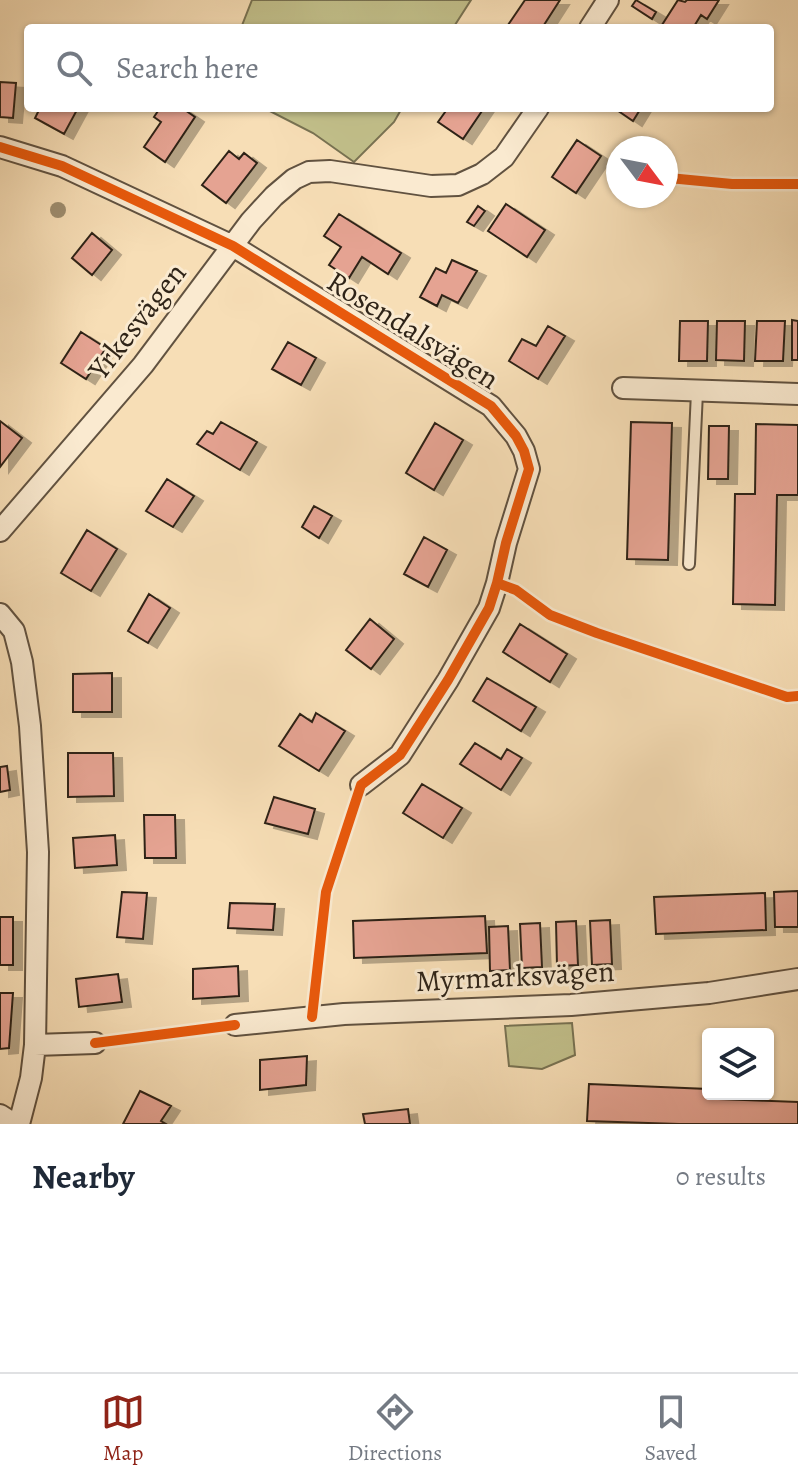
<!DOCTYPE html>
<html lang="en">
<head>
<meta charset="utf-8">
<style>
	body { margin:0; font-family:Alegreya,serif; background:#f6f6f7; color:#1f2937 }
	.controls { position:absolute; right:24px; bottom:24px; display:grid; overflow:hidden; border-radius:8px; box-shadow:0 2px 6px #0004 }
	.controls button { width:72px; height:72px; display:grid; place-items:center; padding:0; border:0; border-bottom:2px solid #e0e1e3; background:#fff; color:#1f2937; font:40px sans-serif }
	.compass { position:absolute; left:606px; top:136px; width:72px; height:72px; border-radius:50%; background:#fff; box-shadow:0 2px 6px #0004; rotate:122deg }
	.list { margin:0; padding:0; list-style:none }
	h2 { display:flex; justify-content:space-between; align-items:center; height:104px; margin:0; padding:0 32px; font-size:34px }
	h2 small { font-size:26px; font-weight:400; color:#747a83 }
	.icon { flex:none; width:44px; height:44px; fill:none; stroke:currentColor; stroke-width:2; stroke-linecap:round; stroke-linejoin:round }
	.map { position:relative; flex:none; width:798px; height:1124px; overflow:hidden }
	.search { position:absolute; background:#fff; box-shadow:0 2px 6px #0004; left:24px; right:24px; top:24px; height:88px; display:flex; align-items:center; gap:20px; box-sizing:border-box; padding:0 28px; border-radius:8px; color:#747a83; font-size:30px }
	.sheet { height:248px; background:#fff }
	nav { display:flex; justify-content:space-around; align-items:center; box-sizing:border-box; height:112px; border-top:2px solid #e0e1e3; background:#fff; font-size:22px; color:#747a83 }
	nav a { display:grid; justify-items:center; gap:4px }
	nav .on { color:#8f2418 }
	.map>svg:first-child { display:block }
	.green { fill:#c2c08b; stroke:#787252; stroke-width:2 }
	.building { fill:#e5a392; stroke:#2f2418; stroke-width:2; filter:url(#shadow) }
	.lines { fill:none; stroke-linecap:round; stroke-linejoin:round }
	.service-casing { stroke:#615240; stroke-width:14 }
	.minor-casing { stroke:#615240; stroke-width:24 }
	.service { stroke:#faead0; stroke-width:10 }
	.minor { stroke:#faead0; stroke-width:20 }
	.cycleway-casing { stroke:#faead0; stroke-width:15 }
	.cycleway { stroke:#e8590c; stroke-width:10 }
	.tree { fill:#9d8d6f }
	.labels { text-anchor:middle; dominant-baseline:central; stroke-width:6; stroke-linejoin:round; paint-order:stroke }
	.street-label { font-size:30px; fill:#2f2418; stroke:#faead0 }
</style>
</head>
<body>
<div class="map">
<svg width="798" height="1124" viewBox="0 0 798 1124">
	<defs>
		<filter id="shadow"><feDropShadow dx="9" dy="5" stdDeviation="0" flood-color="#0004"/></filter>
	</defs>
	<rect width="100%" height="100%" fill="#f7deb6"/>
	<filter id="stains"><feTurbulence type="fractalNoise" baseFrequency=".0025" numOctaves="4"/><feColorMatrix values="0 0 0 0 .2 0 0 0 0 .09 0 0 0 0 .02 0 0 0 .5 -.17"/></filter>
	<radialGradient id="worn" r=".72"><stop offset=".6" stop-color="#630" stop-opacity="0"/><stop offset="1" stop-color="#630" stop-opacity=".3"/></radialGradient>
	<path class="green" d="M 252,0 L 471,0 L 453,28 L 241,28 Z
		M 264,108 L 402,108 L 394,122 L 354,162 L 313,133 Z
		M 572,1023 L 575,1055 L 542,1069 L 509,1066 L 505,1026 Z"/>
	<path class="building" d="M 525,0 L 560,0 L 542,28 L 506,28 Z
		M 636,0 L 656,12 L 652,19 L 632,6 Z
		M 678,0 L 685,2 L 687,0 L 719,0 L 707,19 L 701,15 L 693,28 L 660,28 Z
		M 0,82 L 16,83 L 13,118 L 0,117 Z
		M 40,108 L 78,108 L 64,134 L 35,118 Z
		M 160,108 L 182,108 L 195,117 L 165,162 L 144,147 L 161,122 L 154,117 Z
		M 448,108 L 484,108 L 463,139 L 438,122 Z
		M 614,108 L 641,108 L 633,121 Z
		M 577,140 L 601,156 L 576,193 L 552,177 Z
		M 229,151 L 239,159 L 244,153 L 257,163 L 226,203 L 202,185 Z
		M 506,204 L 545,230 L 527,257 L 488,231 Z
		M 478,206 L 485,211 L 474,226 L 467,222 Z
		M 339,214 L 401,253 L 388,274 L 362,257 L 349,278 L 329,265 L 341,247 L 324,236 Z
		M 92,233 L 112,250 L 92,275 L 72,258 Z
		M 452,260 L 477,271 L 458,303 L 442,295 L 437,306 L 420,297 L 436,268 L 446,273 Z
		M 792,320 L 798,321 L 798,360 L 792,360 Z
		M 680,321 L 708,321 L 707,361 L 679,361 Z
		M 717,321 L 745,321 L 744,361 L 716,360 Z
		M 757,321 L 785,321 L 783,361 L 755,361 Z
		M 548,326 L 565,336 L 538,379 L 509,361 L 522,339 L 536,346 Z
		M 81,332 L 106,348 L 86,379 L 61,363 Z
		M 288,342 L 316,358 L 301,385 L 272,369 Z
		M 0,421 L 22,438 L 0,467 Z
		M 221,422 L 257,442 L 240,470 L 197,444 L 207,431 L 213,434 Z
		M 631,422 L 672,423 L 668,560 L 627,559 Z
		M 435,423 L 463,440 L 434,490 L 406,473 Z
		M 756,424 L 798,425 L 798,495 L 777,495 L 775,605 L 733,604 L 735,494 L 755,494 Z
		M 709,426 L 729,426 L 728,479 L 708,479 Z
		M 167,479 L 194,496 L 173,527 L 146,511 Z
		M 314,506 L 332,516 L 319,538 L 302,527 Z
		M 87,530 L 117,549 L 91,591 L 61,573 Z
		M 424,537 L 447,550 L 428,587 L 404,574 Z
		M 149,594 L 170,608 L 148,643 L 128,631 Z
		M 370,619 L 394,639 L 371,669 L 346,650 Z
		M 520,624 L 567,654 L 550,682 L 503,652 Z
		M 112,673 L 112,712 L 73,712 L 73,674 Z
		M 487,678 L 536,707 L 521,731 L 473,701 Z
		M 316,713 L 345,731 L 319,771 L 279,746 L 300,714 L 312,722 Z
		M 475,743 L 501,759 L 507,749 L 522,758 L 501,790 L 460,764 Z
		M 68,753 L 113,753 L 114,796 L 68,797 Z
		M 7,766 L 10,790 L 0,792 L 0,767 Z
		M 422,784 L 462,808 L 443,838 L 403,813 Z
		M 274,797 L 315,809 L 308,834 L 265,823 Z
		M 144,815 L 175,815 L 176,858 L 145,858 Z
		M 115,835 L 117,865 L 75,868 L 73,838 Z
		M 798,891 L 798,927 L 775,927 L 774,892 Z
		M 122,892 L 147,893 L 143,939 L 117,937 Z
		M 765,893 L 766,930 L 656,934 L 654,897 Z
		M 230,903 L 275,904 L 273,930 L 228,928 Z
		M 485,916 L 487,953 L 354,958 L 353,921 Z
		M 0,917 L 13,917 L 13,965 L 0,965 Z
		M 610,920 L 612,964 L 592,965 L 590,921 Z
		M 576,921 L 578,965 L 557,966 L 556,922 Z
		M 540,923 L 542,967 L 522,968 L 520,924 Z
		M 508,926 L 510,970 L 490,971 L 489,927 Z
		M 238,966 L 239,996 L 193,999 L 193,969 Z
		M 118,974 L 122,1002 L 79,1007 L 76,979 Z
		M 0,993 L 13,993 L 9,1048 L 0,1049 Z
		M 307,1056 L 306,1085 L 260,1090 L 260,1060 Z
		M 589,1084 L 708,1089 L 708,1094 L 719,1094 L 719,1099 L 798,1102 L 798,1124 L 679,1124 L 587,1121 Z
		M 140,1091 L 171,1106 L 161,1121 L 166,1124 L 123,1124 Z
		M 408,1109 L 410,1124 L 365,1124 L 363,1114 Z"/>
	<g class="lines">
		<g class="service-casing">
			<path id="service" d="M 689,564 L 697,392"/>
		</g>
		<g class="minor-casing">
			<path id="minor" d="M 590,28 L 608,0
				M 0,147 L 62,166 L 233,246 L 491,406 L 516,436 L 524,451 L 529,469 L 506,543 L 497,583 L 489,608 L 448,680 L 400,755 L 361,785
				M 623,388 L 798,394
				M 0,531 L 143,365 L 251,221 L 274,196 L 294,179 L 309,172 L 330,171 L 431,186 L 458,185 L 482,174 L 504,157 L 538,108
				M 0,614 L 14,631 L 22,662 L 30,726 L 38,852 L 35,1045 L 31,1078 L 19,1124
				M 235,1025 L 344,1014 L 571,1005 L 709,993 L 798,979
				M 35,1045 L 95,1043
				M 0,1115 L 14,1124"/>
		</g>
		<use href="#service" class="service"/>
		<use href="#minor" class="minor"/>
		<g class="cycleway-casing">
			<path id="cycleway" d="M 0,147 L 62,166 L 233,246 L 491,406 L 516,436 L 524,451 L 529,469 L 506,543 L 497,583 L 489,608 L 448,680 L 400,755 L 361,785 L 326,892 L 312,1017
				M 666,176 L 669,178 L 732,184 L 798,184
				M 497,583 L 516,590 L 550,615 L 597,633 L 787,697 L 798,696
				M 95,1043 L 235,1025"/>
		</g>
		<use href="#cycleway" class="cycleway"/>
	</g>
	<circle class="tree" cx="58" cy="210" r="8"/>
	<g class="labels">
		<g class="street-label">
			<text transform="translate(137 321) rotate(-52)">Yrkesvägen</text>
			<text transform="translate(413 330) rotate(32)">Rosendalsvägen</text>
			<text transform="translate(515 976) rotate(-3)">Myrmarksvägen</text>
		</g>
	</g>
	<rect width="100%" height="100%" filter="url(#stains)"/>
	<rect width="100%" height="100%" fill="url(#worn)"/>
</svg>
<div class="controls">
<button><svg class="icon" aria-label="layers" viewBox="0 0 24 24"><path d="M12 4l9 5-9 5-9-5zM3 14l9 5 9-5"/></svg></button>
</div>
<svg class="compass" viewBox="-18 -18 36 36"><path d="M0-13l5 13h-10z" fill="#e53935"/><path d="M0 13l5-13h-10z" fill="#747a83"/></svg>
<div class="search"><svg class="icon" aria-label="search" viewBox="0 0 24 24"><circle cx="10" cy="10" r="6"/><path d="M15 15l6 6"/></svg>Search here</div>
</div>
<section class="sheet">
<h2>Nearby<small>0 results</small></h2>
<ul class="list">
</ul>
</section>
<nav>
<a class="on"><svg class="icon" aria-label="map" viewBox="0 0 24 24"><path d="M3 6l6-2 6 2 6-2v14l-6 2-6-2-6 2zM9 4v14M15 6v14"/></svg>Map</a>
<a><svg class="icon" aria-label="directions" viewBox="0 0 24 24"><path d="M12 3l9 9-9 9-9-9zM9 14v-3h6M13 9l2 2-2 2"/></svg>Directions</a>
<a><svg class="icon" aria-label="saved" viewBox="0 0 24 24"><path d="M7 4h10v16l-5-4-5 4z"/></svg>Saved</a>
</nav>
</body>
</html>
